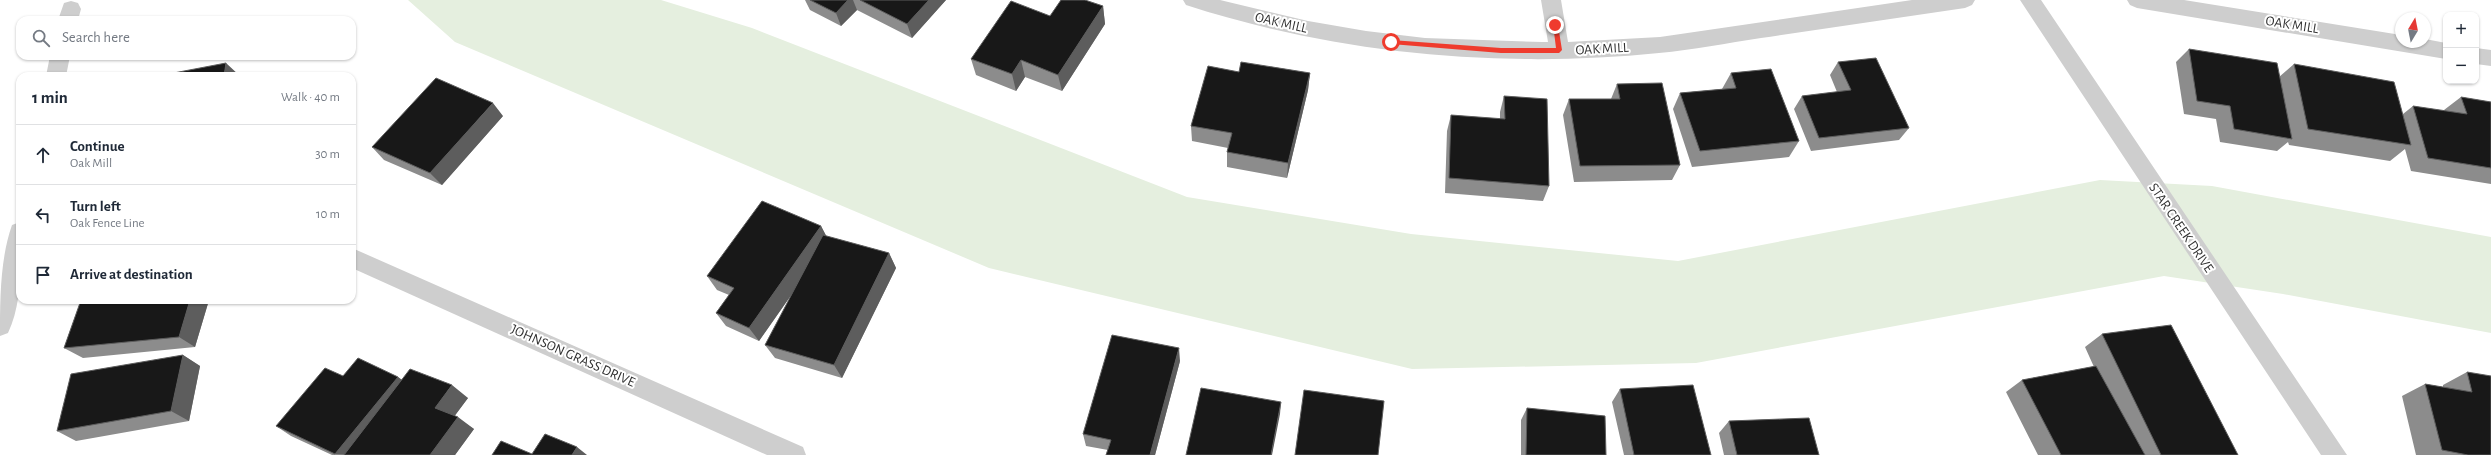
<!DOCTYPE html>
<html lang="en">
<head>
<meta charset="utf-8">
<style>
	body { margin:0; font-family:"Alegreya Sans",sans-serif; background:#f2f2f3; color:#1f2937 }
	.controls { position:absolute; right:12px; top:12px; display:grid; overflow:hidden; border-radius:8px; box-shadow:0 1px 3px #0004 }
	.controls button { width:36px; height:36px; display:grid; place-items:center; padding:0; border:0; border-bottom:1px solid #e0e1e3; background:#fff; color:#1f2937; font:20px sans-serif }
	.compass { position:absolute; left:2395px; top:12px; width:36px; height:36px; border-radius:50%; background:#fff; box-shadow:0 1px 3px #0004; rotate:10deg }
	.stop { position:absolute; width:12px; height:12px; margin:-9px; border:3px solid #ef3b2d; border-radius:50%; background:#fff }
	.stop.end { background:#ef3b2d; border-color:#fff; box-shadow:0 1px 4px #0008 }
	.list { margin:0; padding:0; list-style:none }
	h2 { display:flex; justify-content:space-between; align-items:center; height:52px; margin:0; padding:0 16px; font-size:17px }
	h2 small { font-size:13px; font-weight:400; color:#747a83 }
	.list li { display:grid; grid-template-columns:26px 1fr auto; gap:12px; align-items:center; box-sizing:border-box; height:60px; padding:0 16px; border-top:1px solid #e0e1e3 }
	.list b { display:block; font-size:15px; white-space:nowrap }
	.list p { margin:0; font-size:13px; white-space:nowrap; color:#747a83 }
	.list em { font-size:13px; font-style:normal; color:#747a83 }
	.icon { flex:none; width:22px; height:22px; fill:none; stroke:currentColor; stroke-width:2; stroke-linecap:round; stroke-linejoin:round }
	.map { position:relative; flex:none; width:2491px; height:455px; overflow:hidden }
	.search { position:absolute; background:#fff; box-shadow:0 1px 3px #0004; left:16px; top:16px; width:340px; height:44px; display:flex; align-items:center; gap:10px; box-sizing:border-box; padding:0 14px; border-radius:12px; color:#747a83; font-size:15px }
	.panel { position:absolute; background:#fff; box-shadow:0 1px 3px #0004; left:16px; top:72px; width:340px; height:232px; border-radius:12px }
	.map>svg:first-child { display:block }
	.green { fill:#e5efdf }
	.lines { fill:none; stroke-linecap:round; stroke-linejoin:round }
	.minor { fill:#cecece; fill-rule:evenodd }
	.wall { fill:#8c8c8c }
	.shaded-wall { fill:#5d5d5d }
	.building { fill:#181818; stroke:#5d5d5d }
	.route { fill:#ef3b2d }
	.labels { text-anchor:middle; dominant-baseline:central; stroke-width:4; stroke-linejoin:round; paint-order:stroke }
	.street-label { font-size:14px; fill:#313131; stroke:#fff }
</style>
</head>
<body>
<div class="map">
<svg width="2491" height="455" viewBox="0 0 2491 455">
	<rect width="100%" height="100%" fill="#fff"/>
	<path class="green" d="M 408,0 L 661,0 L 752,28 L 1187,197 L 1411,234 L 1678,261 L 2100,180 L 2212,186 L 2491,237 L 2491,333 L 2283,294 L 2164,276 L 1696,363 L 1412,369 L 989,268 L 455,42 Z"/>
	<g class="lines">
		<path class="minor" d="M 1183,0 L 1220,0 L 1308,21 L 1366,31 L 1425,38 L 1542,42 L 1548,42 L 1541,0 L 1561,0 L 1568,42 L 1660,37 L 1912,0 L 1975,0 L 1972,5 L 1965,8 C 1897,18 1829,28 1761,38 C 1727,43 1693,50 1659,53 C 1502,69 1337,54 1186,5 Z
			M 2020,0 L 2041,0 L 2347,455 L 2321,455 Z
			M 2127,0 L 2184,0 L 2401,35 L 2401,42 L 2425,42 L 2425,39 L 2446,43 L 2446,59 L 2137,8 L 2130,5 Z
			M 71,1 L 78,3 L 81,9 L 78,20 L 58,20 L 64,3 Z
			M 2476,48 L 2491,50 L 2491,66 L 2476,64 Z
			M 50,56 L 70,56 L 66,76 L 46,76 Z
			M 20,222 C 20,259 24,299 8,333 L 0,336 C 0,300 0,259 12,225 Z
			M 352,248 L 803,447 L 806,455 L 767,455 L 352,268 Z"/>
	</g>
	<path class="wall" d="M 805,0 L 946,0 L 912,38 L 857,10 L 841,26 L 810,10 Z
		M 1103,6 L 1105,24 L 1062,91 L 1025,77 L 1016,91 L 976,75 L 971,59 L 1050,16 Z
		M 2189,49 L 2279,77 L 2294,64 L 2403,114 L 2413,106 L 2445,111 L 2444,110 L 2461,97 L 2491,102 L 2491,184 L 2411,171 L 2405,149 L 2390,161 L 2289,145 L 2288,142 L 2277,151 L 2220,142 L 2216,119 L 2184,114 L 2176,62 Z
		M 1838,62 L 1909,128 L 1899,140 L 1811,151 L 1794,109 L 1802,96 L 1837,92 L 1830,75 Z
		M 1239,72 L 1310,73 L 1308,90 L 1287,178 L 1227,167 L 1227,152 L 1228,148 L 1192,141 L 1191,126 Z
		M 1731,73 L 1799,141 L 1789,157 L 1692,167 L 1673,109 L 1680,93 L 1722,89 Z
		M 1617,84 L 1680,165 L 1672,180 L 1574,182 L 1563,115 L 1569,99 L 1611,99 Z
		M 1504,96 L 1549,186 L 1543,201 L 1445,193 L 1447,131 L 1451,115 L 1500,119 L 1500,112 Z
		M 503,116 L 442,185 L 384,160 L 372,147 Z
		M 821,226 L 826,236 L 889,253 L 896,268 L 842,378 L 775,358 L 765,345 L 792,294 L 759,341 L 726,326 L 716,313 L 729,295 L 717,290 L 707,276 Z
		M 81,300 L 209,300 L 195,347 L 83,358 L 64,348 Z
		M 2102,334 L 2238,455 L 2038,455 L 2006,392 L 2022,380 L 2094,367 L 2085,347 Z
		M 183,355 L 200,366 L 189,421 L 76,441 L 57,431 Z
		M 1180,361 L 1155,455 L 1106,455 L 1108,450 L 1086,446 L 1083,434 Z
		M 2467,372 L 2491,455 L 2416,455 L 2402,396 L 2425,384 L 2443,387 L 2443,385 Z
		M 343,376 L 398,377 L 402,380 L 468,398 L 454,416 L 474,429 L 455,455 L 332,455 L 291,436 L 276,426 Z
		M 1620,389 L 1711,455 L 1624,455 L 1612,402 Z
		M 1527,408 L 1606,455 L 1521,455 L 1521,420 Z
		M 1729,421 L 1819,455 L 1724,455 L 1719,433 Z"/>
	<path class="shaded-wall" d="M 848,0 L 853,0 L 857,10 L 841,26 L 836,13 Z
		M 929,0 L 946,0 L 912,38 L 907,24 Z
		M 1103,6 L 1105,24 L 1062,91 L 1058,75 Z
		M 1021,60 L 1025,77 L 1016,91 L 1012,74 Z
		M 226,63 L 240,76 L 224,76 Z
		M 1310,73 L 1308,90 L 1287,178 L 1288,163 Z
		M 493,103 L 503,116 L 442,185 L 430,173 Z
		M 821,226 L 829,241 L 759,341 L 749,328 Z
		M 889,253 L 896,268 L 842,378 L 834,365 Z
		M 190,300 L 209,300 L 195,347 L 179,337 Z
		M 1179,348 L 1180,361 L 1155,455 L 1150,455 Z
		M 183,355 L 200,366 L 189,421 L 171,411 Z
		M 398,377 L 411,387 L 357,455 L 335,454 Z
		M 452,385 L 468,398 L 451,421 L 435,408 Z
		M 1281,402 L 1280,414 L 1272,455 L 1271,455 Z
		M 458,417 L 474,429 L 455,455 L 430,455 Z
		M 577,447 L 587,455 L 572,455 Z"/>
	<path class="building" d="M 810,0 L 848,0 L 836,13 Z
		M 860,0 L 929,0 L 907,24 Z
		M 1061,0 L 1085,0 L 1103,6 L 1058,75 L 1021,60 L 1012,74 L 971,59 L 1011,1 L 1050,16 Z
		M 2189,49 L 2277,63 L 2292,139 L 2234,129 L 2230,106 L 2197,101 Z
		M 1876,58 L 1909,128 L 1819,138 L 1802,96 L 1851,90 L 1838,62 Z
		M 1241,62 L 1310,73 L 1288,163 L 1227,152 L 1232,133 L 1191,126 L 1208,66 L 1239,72 Z
		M 226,63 L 224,76 L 158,76 Z
		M 2294,64 L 2394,82 L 2411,145 L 2308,129 Z
		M 1771,69 L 1799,141 L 1700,151 L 1680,93 L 1736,88 L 1731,73 Z
		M 436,78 L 493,103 L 430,173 L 372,147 Z
		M 1662,83 L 1680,165 L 1580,166 L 1569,99 L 1620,99 L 1617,84 Z
		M 1504,96 L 1547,99 L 1549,186 L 1449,178 L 1451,115 L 1505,119 Z
		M 2461,97 L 2491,102 L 2491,168 L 2428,158 L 2413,106 L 2467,114 Z
		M 762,201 L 821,226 L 749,328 L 716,313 L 734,288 L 707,276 Z
		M 823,235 L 889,253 L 834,365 L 765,345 Z
		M 81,300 L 190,300 L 179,337 L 64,348 Z
		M 2171,325 L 2238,455 L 2161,455 L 2102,334 Z
		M 1112,335 L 1179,348 L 1150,455 L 1106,455 L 1111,440 L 1083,434 Z
		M 183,355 L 171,411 L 57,431 L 71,374 Z
		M 358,358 L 398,377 L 335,454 L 276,426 L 325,368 L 343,376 Z
		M 2096,366 L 2145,455 L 2061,455 L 2022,380 Z
		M 410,369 L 452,385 L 435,408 L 458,417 L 430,455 L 344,455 Z
		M 2467,372 L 2491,376 L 2491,455 L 2468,455 L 2442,450 L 2425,384 L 2472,392 Z
		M 1693,385 L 1711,455 L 1634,455 L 1620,389 Z
		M 1201,388 L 1281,402 L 1271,455 L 1186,455 Z
		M 1304,390 L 1384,401 L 1378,455 L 1295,455 Z
		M 1527,408 L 1605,416 L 1606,455 L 1526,455 Z
		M 1809,418 L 1819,455 L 1737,455 L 1729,421 Z
		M 545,434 L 577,447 L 572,455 L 492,455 L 501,441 L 532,454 Z"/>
	<path class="route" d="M 1553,24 L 1558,25 L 1562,50 L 1559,53 L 1501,53 L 1391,44 L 1388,42 L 1391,40 L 1501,48 L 1556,48 Z"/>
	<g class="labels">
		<g class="street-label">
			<text transform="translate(1281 23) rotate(13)">OAK MILL</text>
			<text transform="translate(2292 25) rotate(9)">OAK MILL</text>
			<text transform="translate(1602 49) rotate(-3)">OAK MILL</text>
			<text transform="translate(2181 228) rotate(56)">STAR CREEK DRIVE</text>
			<text transform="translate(573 356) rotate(24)">JOHNSON GRASS DRIVE</text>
		</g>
	</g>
</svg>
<div class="controls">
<button>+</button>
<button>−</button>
</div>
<svg class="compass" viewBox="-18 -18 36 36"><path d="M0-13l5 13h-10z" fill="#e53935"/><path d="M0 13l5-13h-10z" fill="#747a83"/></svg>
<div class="stop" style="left:1391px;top:42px"></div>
<div class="stop end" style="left:1555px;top:25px"></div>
<div class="search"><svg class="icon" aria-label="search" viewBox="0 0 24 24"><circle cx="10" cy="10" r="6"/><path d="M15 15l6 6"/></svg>Search here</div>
<section class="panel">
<h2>1 min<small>Walk · 40 m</small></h2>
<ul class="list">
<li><svg class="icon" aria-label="ahead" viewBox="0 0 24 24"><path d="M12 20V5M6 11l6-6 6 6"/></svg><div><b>Continue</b><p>Oak Mill</p></div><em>30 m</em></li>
<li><svg class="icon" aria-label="left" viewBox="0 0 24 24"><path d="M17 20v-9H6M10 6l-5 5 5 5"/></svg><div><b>Turn left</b><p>Oak Fence Line</p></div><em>10 m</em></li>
<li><svg class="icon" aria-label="arrive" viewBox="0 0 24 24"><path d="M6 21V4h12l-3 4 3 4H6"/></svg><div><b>Arrive at destination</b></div></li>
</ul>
</section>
</div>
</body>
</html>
